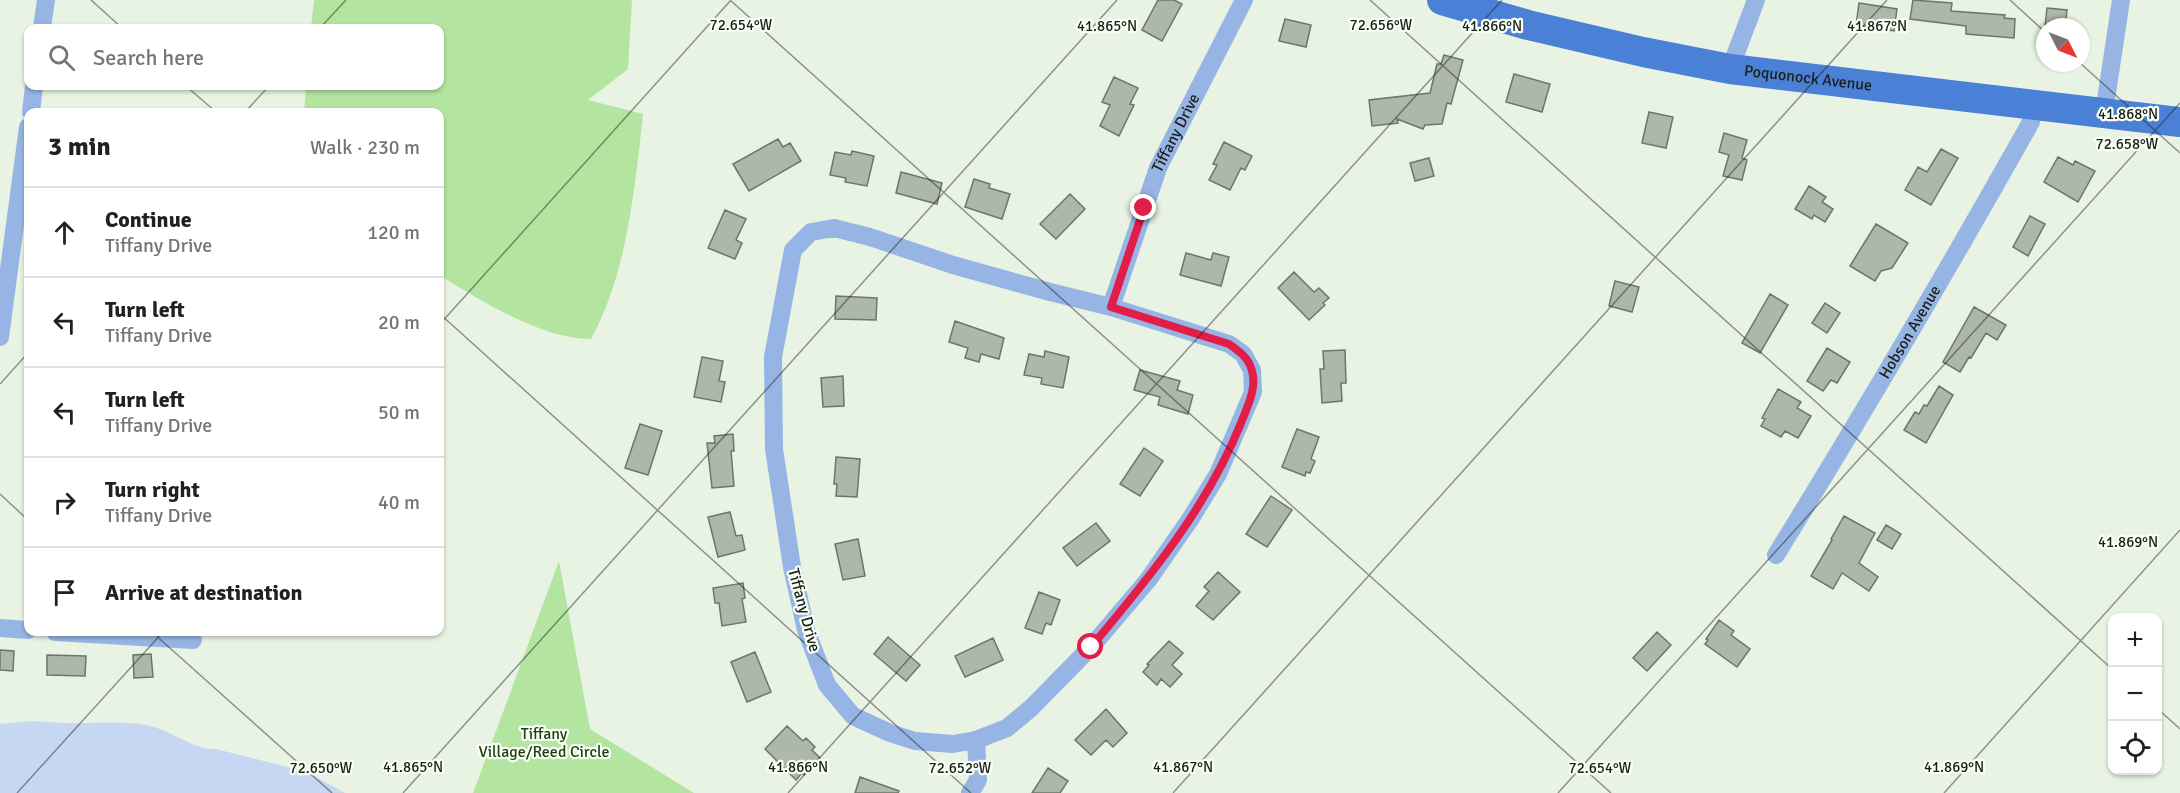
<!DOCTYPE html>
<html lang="en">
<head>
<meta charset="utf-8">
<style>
	body { margin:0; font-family:Signika,sans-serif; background:#f6f6f6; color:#202124 }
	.controls { position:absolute; right:18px; bottom:18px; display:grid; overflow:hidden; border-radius:12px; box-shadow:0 2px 4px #0004 }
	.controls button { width:54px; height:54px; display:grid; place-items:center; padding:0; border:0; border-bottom:2px solid #e0e0e0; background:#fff; color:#202124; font:30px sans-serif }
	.compass { position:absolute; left:2036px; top:18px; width:54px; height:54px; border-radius:50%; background:#fff; box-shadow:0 2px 4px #0004; rotate:132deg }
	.stop { position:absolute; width:18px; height:18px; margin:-14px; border:4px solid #e11d48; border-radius:50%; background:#fff }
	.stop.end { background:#e11d48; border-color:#fff; box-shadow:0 2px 6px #0008 }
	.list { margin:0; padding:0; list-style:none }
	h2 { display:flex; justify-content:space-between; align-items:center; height:78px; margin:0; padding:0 24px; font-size:26px }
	h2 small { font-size:20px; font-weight:400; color:#757577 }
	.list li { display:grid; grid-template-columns:39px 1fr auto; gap:18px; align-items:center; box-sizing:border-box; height:90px; padding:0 24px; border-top:2px solid #e0e0e0 }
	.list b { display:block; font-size:22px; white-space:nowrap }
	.list p { margin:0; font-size:20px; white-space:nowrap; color:#757577 }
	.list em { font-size:20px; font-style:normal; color:#757577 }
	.icon { flex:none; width:33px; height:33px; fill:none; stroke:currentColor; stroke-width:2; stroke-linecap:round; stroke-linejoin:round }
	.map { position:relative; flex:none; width:2180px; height:793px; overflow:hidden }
	.search { position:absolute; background:#fff; box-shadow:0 2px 4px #0004; left:24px; top:24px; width:420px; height:66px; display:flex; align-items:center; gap:15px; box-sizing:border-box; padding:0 21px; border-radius:12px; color:#757577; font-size:22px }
	.panel { position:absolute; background:#fff; box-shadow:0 2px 4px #0004; left:24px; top:108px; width:420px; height:528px; border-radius:12px }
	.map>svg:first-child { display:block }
	.green { fill:#b3e5a1 }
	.water { fill:#c5d7f2 }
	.building { fill:#adb8a9; stroke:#6c7669; stroke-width:1.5 }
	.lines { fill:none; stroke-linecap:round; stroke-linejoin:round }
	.minor { stroke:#97b5e4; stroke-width:18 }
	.primary { stroke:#4a80d5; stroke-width:30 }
	.route { stroke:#e11d48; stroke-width:8 }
	.ticks { fill:none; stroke:#1b1f1a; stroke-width:1.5; stroke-opacity:0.45 }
	.labels { text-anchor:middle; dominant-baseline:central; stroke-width:4.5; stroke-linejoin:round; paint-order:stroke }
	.street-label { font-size:16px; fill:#1b1f1a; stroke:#f8fff5 }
	.park-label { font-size:16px; fill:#1f4011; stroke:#f8fff5 }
	.ticks-label { font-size:15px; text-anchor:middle; fill:#1b1f1a; stroke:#f8fff5; stroke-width:4.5; stroke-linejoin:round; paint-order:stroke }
</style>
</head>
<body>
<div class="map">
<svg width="2180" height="793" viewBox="0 0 2180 793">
	<rect width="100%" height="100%" fill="#e8f3e4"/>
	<path class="green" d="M 314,0 L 632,0 L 628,69 L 588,100 L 643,114 C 635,187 627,274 591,339 C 545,340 478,300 440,275 L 440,112 L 304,112 L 306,86 L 440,86 L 440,28 L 311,28 Z
		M 559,561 L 590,729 L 694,793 L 473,793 Z"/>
	<path class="water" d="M 33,721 C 50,722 67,724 85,723 C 107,723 128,721 150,726 C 173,731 193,750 216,749 L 307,772 L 345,793 L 0,793 L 0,724 Z"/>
	<path class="building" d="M 1158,0 L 1174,0 L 1182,4 L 1162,41 L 1142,30 Z
		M 1913,0 L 1952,3 L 1951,11 L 2005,15 L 2004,18 L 2015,19 L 2014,38 L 1966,34 L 1966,26 L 1910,19 Z
		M 1859,3 L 1897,9 L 1894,31 L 1856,25 Z
		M 2047,8 L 2067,10 L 2065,27 L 2045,27 Z
		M 1285,19 L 1311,25 L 1306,47 L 1279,41 Z
		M 1444,55 L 1463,60 L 1451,104 L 1447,103 L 1442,124 L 1425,125 L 1423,129 L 1397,119 L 1398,123 L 1372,126 L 1369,100 L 1430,93 L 1437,64 L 1441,64 Z
		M 1514,74 L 1550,84 L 1542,112 L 1506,102 Z
		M 1114,77 L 1138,88 L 1130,104 L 1134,105 L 1119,136 L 1100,126 L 1110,105 L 1102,102 Z
		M 1649,112 L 1673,117 L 1666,148 L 1642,143 Z
		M 1724,133 L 1747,140 L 1742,158 L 1747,160 L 1742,180 L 1723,176 L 1729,155 L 1719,152 Z
		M 778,139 L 783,147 L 790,143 L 801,161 L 749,191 L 733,164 Z
		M 1224,142 L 1252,156 L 1245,170 L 1241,168 L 1230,190 L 1209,180 L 1217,165 L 1213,164 Z
		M 1941,149 L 1958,158 L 1931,205 L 1905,190 L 1918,167 L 1927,172 Z
		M 852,151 L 874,156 L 867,186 L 845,182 L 846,178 L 830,175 L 835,152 L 851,155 Z
		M 2058,157 L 2073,165 L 2075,161 L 2095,171 L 2078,202 L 2044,182 Z
		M 1429,158 L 1434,176 L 1415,181 L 1410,163 Z
		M 901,172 L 942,183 L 937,204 L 896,193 Z
		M 974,179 L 990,184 L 989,188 L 1010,194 L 1002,219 L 965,207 Z
		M 1809,186 L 1826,197 L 1822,202 L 1833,209 L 1825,222 L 1814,215 L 1812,219 L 1795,209 Z
		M 1070,194 L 1085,209 L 1056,239 L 1040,224 Z
		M 725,210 L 746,219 L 736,240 L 742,243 L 735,259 L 708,248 Z
		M 2030,216 L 2045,224 L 2028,256 L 2013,247 Z
		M 1876,224 L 1908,243 L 1892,268 L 1881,271 L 1875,281 L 1850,266 Z
		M 1186,253 L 1211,260 L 1213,253 L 1229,257 L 1221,286 L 1180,275 Z
		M 1294,272 L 1314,292 L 1319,288 L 1329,298 L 1323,303 L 1325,305 L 1309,320 L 1278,288 Z
		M 1615,281 L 1639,287 L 1632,312 L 1609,306 Z
		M 1770,294 L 1788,305 L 1760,353 L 1742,343 Z
		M 836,296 L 877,298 L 876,320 L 835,319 Z
		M 1825,303 L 1840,313 L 1827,333 L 1812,323 Z
		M 1974,307 L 2006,325 L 1997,340 L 1986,333 L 1971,358 L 1969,357 L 1960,372 L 1943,362 Z
		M 955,321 L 1004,338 L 999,359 L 981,354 L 979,362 L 965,358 L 968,348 L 949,342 Z
		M 1827,348 L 1850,362 L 1837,383 L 1831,380 L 1823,391 L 1807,381 Z
		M 1345,350 L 1346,383 L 1341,383 L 1342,401 L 1322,403 L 1320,369 L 1324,369 L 1323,351 Z
		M 1045,351 L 1069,357 L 1063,388 L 1041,384 L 1042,378 L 1024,375 L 1029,354 L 1044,357 Z
		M 702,357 L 723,361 L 719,381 L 725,382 L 721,402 L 694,397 Z
		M 1140,370 L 1180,381 L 1177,390 L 1193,395 L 1188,414 L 1158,405 L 1160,397 L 1134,390 Z
		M 843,376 L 844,406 L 823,407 L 821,378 Z
		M 1939,386 L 1953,395 L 1926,443 L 1904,430 L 1915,412 L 1919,414 L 1924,405 L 1927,406 Z
		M 1778,389 L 1801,402 L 1797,408 L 1811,416 L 1798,438 L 1785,431 L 1781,437 L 1761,426 L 1765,419 L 1762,418 Z
		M 640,424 L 662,431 L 648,475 L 625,468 Z
		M 1297,429 L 1319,437 L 1311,459 L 1315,461 L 1310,473 L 1306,472 L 1305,476 L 1282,467 Z
		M 733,434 L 734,451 L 731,451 L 734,486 L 712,488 L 707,443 L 715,443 L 714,436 Z
		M 1144,448 L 1163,461 L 1140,496 L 1120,484 Z
		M 836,457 L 860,459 L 857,497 L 836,496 L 837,484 L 834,484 Z
		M 1271,496 L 1292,510 L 1267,547 L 1246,534 Z
		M 730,512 L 736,536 L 742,535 L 745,550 L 718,557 L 708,517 Z
		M 1844,516 L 1875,533 L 1859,563 L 1878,577 L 1869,591 L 1842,573 L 1833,589 L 1811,576 L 1832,540 L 1831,539 Z
		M 1096,523 L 1110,541 L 1077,566 L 1063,548 Z
		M 1886,525 L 1901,534 L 1892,549 L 1877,540 Z
		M 858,539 L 865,576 L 843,580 L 835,544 Z
		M 1218,572 L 1240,592 L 1213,620 L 1196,606 L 1209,591 L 1204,587 Z
		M 743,583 L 745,598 L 742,599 L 746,622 L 722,626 L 719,603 L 715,603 L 713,588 Z
		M 1039,592 L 1060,600 L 1051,625 L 1046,623 L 1042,634 L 1025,628 Z
		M 1719,620 L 1734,631 L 1731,635 L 1750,649 L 1737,667 L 1705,644 L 1708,640 L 1706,639 Z
		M 1657,632 L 1671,645 L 1647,671 L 1633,658 Z
		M 888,637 L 920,665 L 906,681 L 874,654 Z
		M 993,638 L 1003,660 L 965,677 L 955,656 Z
		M 1169,641 L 1183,653 L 1172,665 L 1182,674 L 1170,687 L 1161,679 L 1157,685 L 1143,672 L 1149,665 L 1147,664 Z
		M 0,650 L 14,651 L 13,671 L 0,670 Z
		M 755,652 L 771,692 L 747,702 L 731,662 Z
		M 151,654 L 153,677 L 134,678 L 133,655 Z
		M 47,655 L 86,656 L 85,676 L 47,675 Z
		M 1106,709 L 1127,733 L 1113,747 L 1106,740 L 1091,755 L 1075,740 Z
		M 787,726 L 803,741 L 806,738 L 815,747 L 812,750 L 820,758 L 804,775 L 802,773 L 796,780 L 765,749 Z
		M 1048,768 L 1068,781 L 1060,793 L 1032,793 Z
		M 860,777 L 899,791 L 898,793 L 855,793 Z"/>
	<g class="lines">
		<g class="minor">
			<path d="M 42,28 L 46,0"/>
			<path d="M 1730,69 L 1756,0"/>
			<path d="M 31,112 L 34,86"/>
			<path d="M 2104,113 L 2121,0"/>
			<path d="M 834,228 L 870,237 L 953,265 L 1050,292 L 1111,307 L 1229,344 L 1243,354 L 1252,370 L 1253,392 L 1218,474 L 1191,518 L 1148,580 L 1091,647 L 1031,708 L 1007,728 L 976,740 L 953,744 L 915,741 L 890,733 L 853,716 L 827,685 L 806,630 L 792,567 L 774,449 L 773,357 L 793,250 L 811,232 Z"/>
			<path id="s1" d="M 1111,307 L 1158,168 L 1244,0"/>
			<path d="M 0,337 L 28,127"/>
			<path id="s2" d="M 1776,555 C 1864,412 1949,268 2031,122 L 2032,106"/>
			<path d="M 0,628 L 28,630"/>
			<path d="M 55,632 L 193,640"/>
			<path d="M 970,793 L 978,780 L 976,740"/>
		</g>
		<path class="primary" id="s3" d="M 1442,0 L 1528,25 L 1643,52 L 1730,69 L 2180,122"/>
	</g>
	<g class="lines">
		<path class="route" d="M 1091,647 C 1149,578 1207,508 1241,423 C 1247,407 1257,389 1252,371 C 1249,358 1239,351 1229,344 L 1111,307 L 1144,208"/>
	</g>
	<path class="ticks" d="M 91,0 L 122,28M 730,0 L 1611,793M 1370,0 L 2112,669M 2010,0 L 2045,32M 320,28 L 346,0M 2080,63 L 2180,153M 186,86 L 216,112M 245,112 L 269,86M 440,314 L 971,793M 440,324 L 731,0M 0,384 L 28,353M 0,494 L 28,520M 152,632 L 332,793M 2158,709 L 2180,729M 17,793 L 163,632M 403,793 L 1117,0M 788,793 L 1502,0M 1173,793 L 1887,0M 1558,793 L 2180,103M 1944,793 L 2180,530"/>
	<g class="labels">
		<g class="street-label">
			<text stroke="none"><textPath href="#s3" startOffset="375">Poquonock Avenue</textPath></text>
			<text stroke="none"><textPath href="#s1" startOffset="186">Tiffany Drive</textPath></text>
			<text stroke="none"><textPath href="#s2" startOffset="260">Hobson Avenue</textPath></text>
			<text transform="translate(804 610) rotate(75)">Tiffany Drive</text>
		</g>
		<g class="park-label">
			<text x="544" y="734">Tiffany<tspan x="544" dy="18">Village/Reed Circle</tspan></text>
		</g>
	</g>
	<g class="ticks-label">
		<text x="741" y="30">72.654°W</text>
		<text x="1381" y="30">72.656°W</text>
		<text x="1107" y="31">41.865°N</text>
		<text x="1492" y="31">41.866°N</text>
		<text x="1877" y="31">41.867°N</text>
		<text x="2128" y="119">41.868°N</text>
		<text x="2127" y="149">72.658°W</text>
		<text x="2128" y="547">41.869°N</text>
		<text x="413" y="772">41.865°N</text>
		<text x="798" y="772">41.866°N</text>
		<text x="1183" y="772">41.867°N</text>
		<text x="1954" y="772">41.869°N</text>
		<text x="321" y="773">72.650°W</text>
		<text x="960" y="773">72.652°W</text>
		<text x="1600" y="773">72.654°W</text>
	</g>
</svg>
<div class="controls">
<button>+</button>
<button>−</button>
<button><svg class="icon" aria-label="locate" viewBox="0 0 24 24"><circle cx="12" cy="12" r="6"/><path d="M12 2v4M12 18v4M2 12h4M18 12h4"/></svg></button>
</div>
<svg class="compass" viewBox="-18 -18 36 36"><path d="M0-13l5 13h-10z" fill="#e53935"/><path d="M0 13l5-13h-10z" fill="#757577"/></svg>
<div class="stop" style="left:1091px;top:647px"></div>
<div class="stop end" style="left:1144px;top:208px"></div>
<div class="search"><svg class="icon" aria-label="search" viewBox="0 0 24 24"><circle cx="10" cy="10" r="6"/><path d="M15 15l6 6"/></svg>Search here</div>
<section class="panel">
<h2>3 min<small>Walk · 230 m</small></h2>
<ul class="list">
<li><svg class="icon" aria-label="ahead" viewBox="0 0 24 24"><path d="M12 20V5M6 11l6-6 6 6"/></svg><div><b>Continue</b><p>Tiffany Drive</p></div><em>120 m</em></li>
<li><svg class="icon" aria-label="left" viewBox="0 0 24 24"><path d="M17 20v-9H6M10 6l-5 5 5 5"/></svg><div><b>Turn left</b><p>Tiffany Drive</p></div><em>20 m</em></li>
<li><svg class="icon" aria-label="left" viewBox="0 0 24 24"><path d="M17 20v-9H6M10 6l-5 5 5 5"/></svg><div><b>Turn left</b><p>Tiffany Drive</p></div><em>50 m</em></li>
<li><svg class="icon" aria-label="right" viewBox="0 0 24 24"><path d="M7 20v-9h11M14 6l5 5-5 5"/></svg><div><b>Turn right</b><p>Tiffany Drive</p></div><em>40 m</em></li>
<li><svg class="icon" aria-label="arrive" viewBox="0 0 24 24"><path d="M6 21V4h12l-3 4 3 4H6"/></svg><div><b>Arrive at destination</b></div></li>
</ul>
</section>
</div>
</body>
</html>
